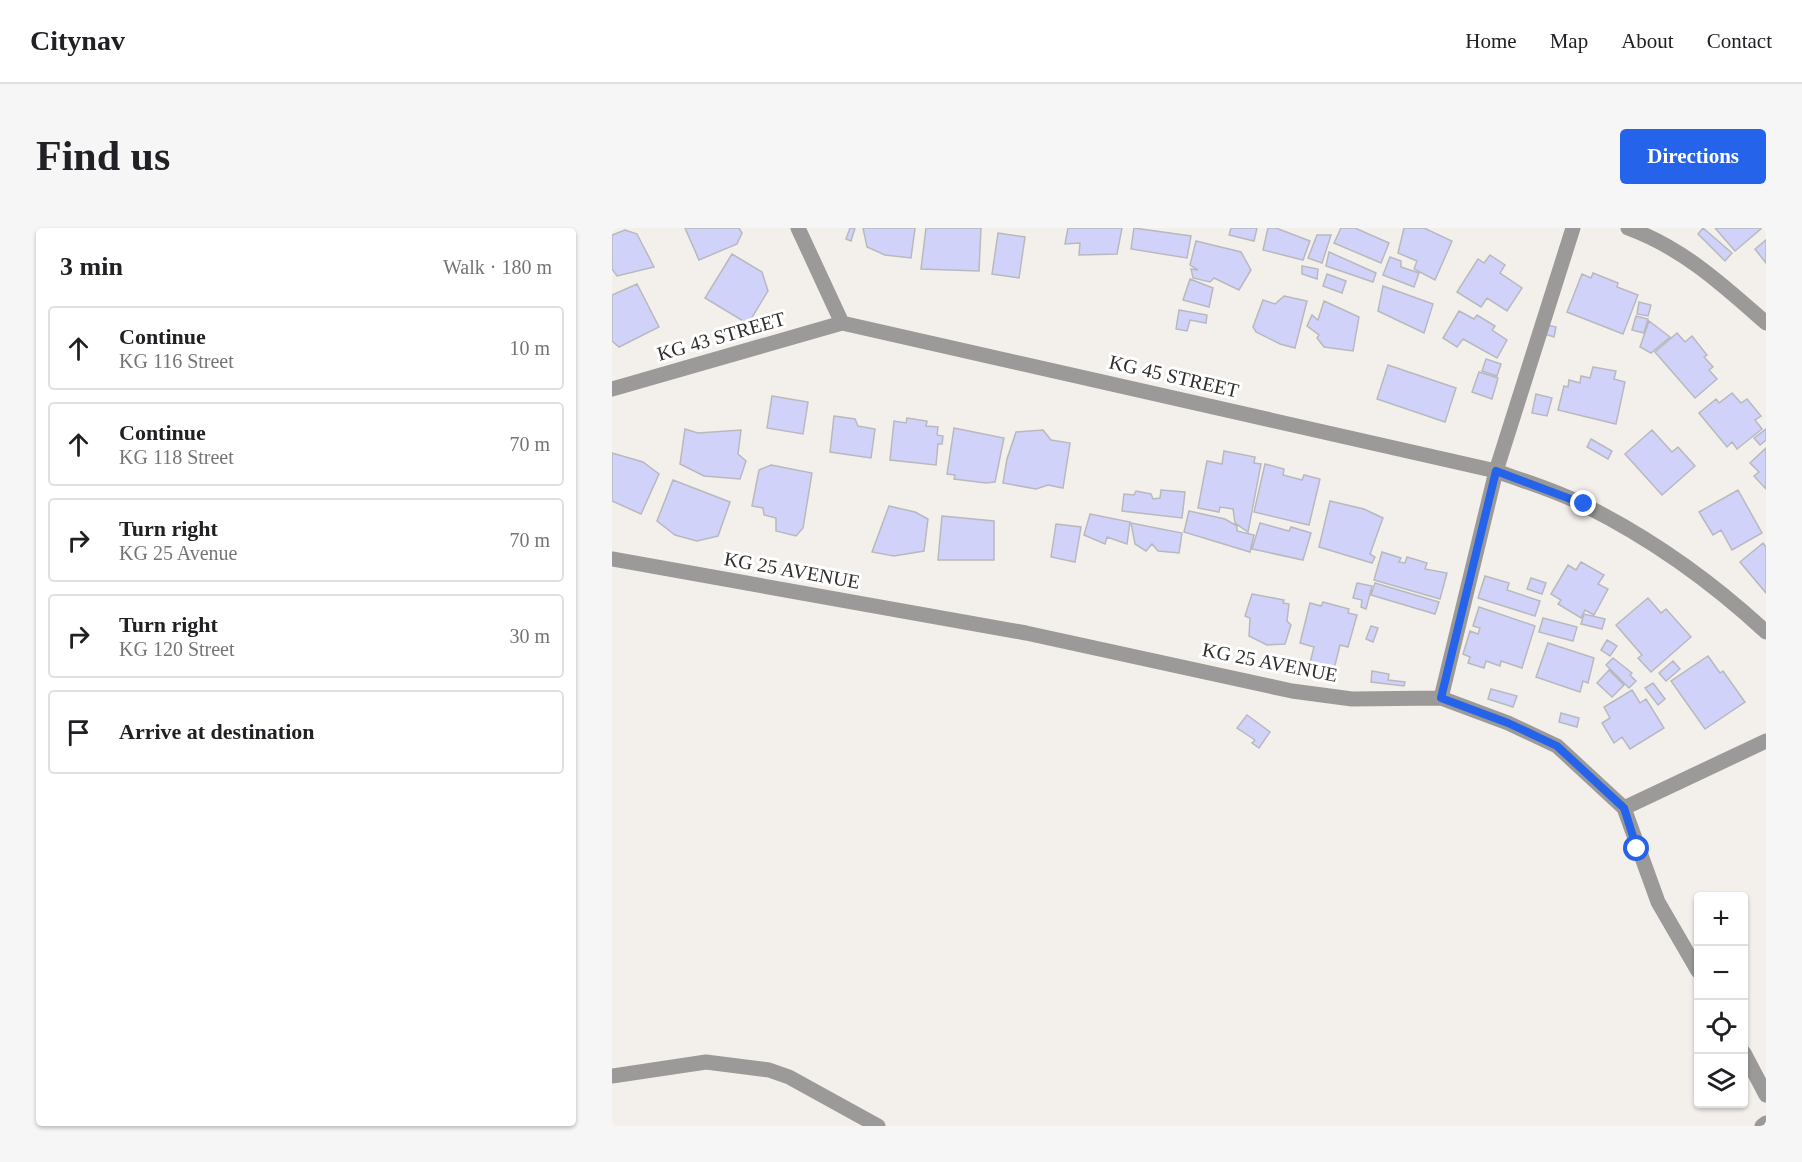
<!DOCTYPE html>
<html lang="en">
<head>
<meta charset="utf-8">
<style>
	body { margin:0; font-family:Georgia,serif; background:#f6f6f6; color:#202124 }
	.controls { position:absolute; right:18px; bottom:18px; display:grid; overflow:hidden; border-radius:6px; box-shadow:0 2px 4px #0004 }
	.controls button { width:54px; height:54px; display:grid; place-items:center; padding:0; border:0; border-bottom:2px solid #e0e0e0; background:#fff; color:#202124; font:30px sans-serif }
	.stop { position:absolute; width:18px; height:18px; margin:-14px; border:4px solid #2563eb; border-radius:50%; background:#fff }
	.stop.end { background:#2563eb; border-color:#fff; box-shadow:0 2px 6px #0008 }
	.list { margin:0; padding:0; list-style:none }
	h2 { display:flex; justify-content:space-between; align-items:center; height:78px; margin:0; padding:0 24px; font-size:26px }
	h2 small { font-size:20px; font-weight:400; color:#757577 }
	.list li { display:grid; grid-template-columns:39px 1fr auto; gap:18px; align-items:center; box-sizing:border-box; height:84px; margin:0 12px 12px; padding:0 12px; border:2px solid #e0e0e0; border-radius:6px }
	.list b { display:block; font-size:22px; white-space:nowrap }
	.list p { margin:0; font-size:20px; white-space:nowrap; color:#757577 }
	.list em { font-size:20px; font-style:normal; color:#757577 }
	.icon { flex:none; width:33px; height:33px; fill:none; stroke:currentColor; stroke-width:2; stroke-linecap:round; stroke-linejoin:round }
	.map { position:relative; flex:none; width:1154px; height:898px; overflow:hidden; border-radius:6px }
	header { display:flex; align-items:center; gap:36px; box-sizing:border-box; height:84px; padding:0 30px; background:#fff; border-bottom:2px solid #e0e0e0 }
	header strong { font-size:28px }
	nav { display:flex; gap:33px; margin-inline-start:auto; font-size:21px }
	.intro { display:flex; align-items:center; justify-content:space-between; box-sizing:border-box; height:144px; padding:0 36px }
	h1 { margin:0; font-size:42px }
	.button { padding:15px 27px; border-radius:6px; background:#2563eb; color:#fff; font-size:21px; font-weight:700 }
	main { display:flex; gap:36px; padding:0 36px }
	aside { flex:1; background:#fff; border-radius:6px; box-shadow:0 2px 4px #0004 }
	.map>svg:first-child { display:block }
	.building { fill:#d1d2f9; stroke:#b8b9be; stroke-width:1.5 }
	.lines { fill:none; stroke-linecap:round; stroke-linejoin:round }
	.minor { stroke:#9c9a99; stroke-width:15 }
	.route { stroke:#2563eb; stroke-width:8 }
	.labels { text-anchor:middle; dominant-baseline:central; stroke-width:6; stroke-linejoin:round; paint-order:stroke }
	.street-label { font-size:20px; fill:#2f2e2c; stroke:#fff }
</style>
</head>
<body>
<header>
<strong>Citynav</strong>
<nav><a>Home</a><a>Map</a><a>About</a><a>Contact</a></nav>
</header>
<div class="intro"><h1>Find us</h1><a class="button">Directions</a></div>
<main>
<aside>
<h2>3 min<small>Walk · 180 m</small></h2>
<ul class="list">
<li><svg class="icon" aria-label="ahead" viewBox="0 0 24 24"><path d="M12 20V5M6 11l6-6 6 6"/></svg><div><b>Continue</b><p>KG 116 Street</p></div><em>10 m</em></li>
<li><svg class="icon" aria-label="ahead" viewBox="0 0 24 24"><path d="M12 20V5M6 11l6-6 6 6"/></svg><div><b>Continue</b><p>KG 118 Street</p></div><em>70 m</em></li>
<li><svg class="icon" aria-label="right" viewBox="0 0 24 24"><path d="M7 20v-9h11M14 6l5 5-5 5"/></svg><div><b>Turn right</b><p>KG 25 Avenue</p></div><em>70 m</em></li>
<li><svg class="icon" aria-label="right" viewBox="0 0 24 24"><path d="M7 20v-9h11M14 6l5 5-5 5"/></svg><div><b>Turn right</b><p>KG 120 Street</p></div><em>30 m</em></li>
<li><svg class="icon" aria-label="arrive" viewBox="0 0 24 24"><path d="M6 21V4h12l-3 4 3 4H6"/></svg><div><b>Arrive at destination</b></div></li>
</ul>
</aside>
<div class="map">
<svg width="1154" height="898" viewBox="0 0 1154 898">
	<rect width="100%" height="100%" fill="#f3efeb"/>
	<path class="building" d="M 73,0 L 127,0 L 130,5 L 125,16 L 87,32 Z
		M 238,0 L 243,0 L 239,13 L 234,11 Z
		M 251,0 L 303,0 L 299,30 L 273,27 L 255,19 Z
		M 314,0 L 369,0 L 367,43 L 309,41 Z
		M 456,0 L 510,0 L 505,26 L 467,27 L 468,15 L 453,16 Z
		M 522,0 L 579,8 L 575,30 L 519,21 Z
		M 619,0 L 645,0 L 642,13 L 617,7 Z
		M 656,0 L 664,0 L 698,13 L 691,32 L 651,22 Z
		M 729,0 L 743,0 L 777,15 L 769,35 L 722,15 Z
		M 792,0 L 812,0 L 840,13 L 823,52 L 802,41 L 805,33 L 786,25 Z
		M 1091,0 L 1120,25 L 1113,33 L 1086,6 Z
		M 1103,0 L 1150,0 L 1123,23 Z
		M 13,2 L 25,6 L 42,39 L 5,48 L 0,41 L 0,7 Z
		M 386,5 L 413,9 L 407,50 L 380,46 Z
		M 705,7 L 719,7 L 710,35 L 696,30 Z
		M 1154,12 L 1154,35 L 1143,21 Z
		M 584,13 L 629,24 L 639,42 L 627,62 L 602,50 L 598,54 L 581,50 L 579,41 L 586,42 L 578,37 Z
		M 717,24 L 764,45 L 761,54 L 714,38 Z
		M 120,26 L 150,44 L 156,63 L 136,96 L 93,70 Z
		M 878,27 L 893,37 L 888,45 L 910,60 L 895,83 L 875,70 L 869,79 L 845,64 L 866,31 L 872,35 Z
		M 778,29 L 789,33 L 789,39 L 807,45 L 802,59 L 771,47 Z
		M 690,38 L 706,41 L 705,51 L 690,46 Z
		M 981,45 L 1006,55 L 1005,59 L 1026,67 L 1011,106 L 955,84 L 970,46 L 979,50 Z
		M 715,46 L 734,53 L 730,65 L 711,58 Z
		M 578,51 L 601,60 L 597,79 L 571,72 Z
		M 25,56 L 47,99 L 7,119 L 0,113 L 0,67 Z
		M 771,58 L 821,76 L 812,105 L 766,83 Z
		M 672,68 L 695,73 L 683,120 L 668,116 L 644,104 L 641,99 L 651,72 L 663,76 Z
		M 712,73 L 747,89 L 741,123 L 712,119 L 705,110 L 707,107 L 695,98 L 700,87 L 706,92 Z
		M 1027,74 L 1039,77 L 1036,88 L 1025,86 Z
		M 567,82 L 595,87 L 594,95 L 578,92 L 575,103 L 564,101 Z
		M 847,83 L 862,91 L 865,87 L 883,98 L 880,102 L 895,112 L 885,130 L 851,111 L 845,119 L 831,110 Z
		M 1024,88 L 1036,91 L 1032,105 L 1020,102 Z
		M 1037,93 L 1058,109 L 1039,125 L 1028,119 Z
		M 935,97 L 944,99 L 942,109 L 933,106 Z
		M 1065,105 L 1073,114 L 1080,108 L 1095,127 L 1092,129 L 1101,139 L 1097,142 L 1105,151 L 1083,170 L 1043,124 Z
		M 874,131 L 889,136 L 885,148 L 870,143 Z
		M 776,137 L 844,160 L 833,194 L 765,171 Z
		M 981,139 L 1004,143 L 1002,151 L 1013,154 L 1004,196 L 946,182 L 952,158 L 956,159 L 957,152 L 968,155 L 969,148 L 978,150 Z
		M 867,144 L 886,150 L 880,171 L 860,164 Z
		M 1120,165 L 1129,175 L 1135,171 L 1149,188 L 1143,192 L 1150,201 L 1125,221 L 1120,214 L 1115,219 L 1087,185 L 1104,171 L 1107,175 Z
		M 924,166 L 940,170 L 935,188 L 920,185 Z
		M 160,168 L 196,174 L 191,206 L 155,200 Z
		M 222,188 L 243,191 L 246,198 L 263,201 L 259,230 L 218,224 Z
		M 295,190 L 315,193 L 314,198 L 326,199 L 325,207 L 331,208 L 330,216 L 326,216 L 324,237 L 278,232 L 282,193 L 294,195 Z
		M 342,200 L 392,210 L 383,254 L 374,255 L 342,251 L 343,247 L 335,246 Z
		M 73,201 L 86,205 L 129,202 L 126,226 L 134,233 L 128,251 L 92,248 L 68,236 Z
		M 1154,201 L 1154,212 L 1148,217 L 1142,210 Z
		M 431,202 L 439,212 L 458,215 L 451,260 L 436,257 L 424,261 L 391,255 L 395,231 L 404,204 Z
		M 1040,202 L 1060,224 L 1066,219 L 1083,238 L 1050,267 L 1013,226 Z
		M 979,211 L 1000,223 L 996,231 L 975,219 Z
		M 1154,220 L 1154,261 L 1142,248 L 1147,244 L 1138,235 Z
		M 612,223 L 643,229 L 642,235 L 649,236 L 636,304 L 623,295 L 621,281 L 608,279 L 607,284 L 586,280 L 595,233 L 610,236 Z
		M 0,225 L 31,234 L 47,246 L 29,286 L 0,273 Z
		M 653,236 L 672,241 L 671,247 L 690,252 L 692,247 L 708,251 L 697,297 L 642,284 Z
		M 159,237 L 200,245 L 191,300 L 184,308 L 164,303 L 164,290 L 152,287 L 151,280 L 140,278 L 147,242 Z
		M 61,252 L 118,274 L 106,308 L 85,313 L 63,307 L 45,293 Z
		M 549,262 L 573,264 L 570,290 L 510,283 L 512,266 L 522,267 L 524,263 L 539,266 L 541,271 L 548,270 Z
		M 1126,262 L 1150,305 L 1120,322 L 1109,302 L 1101,307 L 1087,284 Z
		M 718,273 L 752,281 L 771,290 L 758,326 L 763,329 L 760,335 L 707,319 Z
		M 277,278 L 303,284 L 316,291 L 312,323 L 282,328 L 260,324 Z
		M 577,283 L 613,291 L 625,298 L 625,303 L 642,307 L 638,324 L 572,304 Z
		M 478,286 L 518,294 L 515,316 L 495,309 L 493,316 L 472,307 Z
		M 330,288 L 382,293 L 382,332 L 326,332 Z
		M 519,295 L 570,305 L 567,325 L 546,323 L 540,316 L 534,323 L 523,316 Z
		M 648,295 L 677,303 L 679,299 L 699,305 L 691,332 L 640,321 Z
		M 444,296 L 469,299 L 463,334 L 439,329 Z
		M 1151,315 L 1154,319 L 1154,365 L 1128,334 Z
		M 770,324 L 789,330 L 787,334 L 793,335 L 795,329 L 815,335 L 813,341 L 835,345 L 828,371 L 762,352 Z
		M 969,334 L 992,347 L 986,356 L 996,361 L 982,387 L 973,382 L 969,390 L 946,376 L 949,372 L 939,366 L 956,337 L 964,342 Z
		M 873,348 L 897,355 L 895,362 L 928,373 L 923,388 L 866,370 Z
		M 919,350 L 934,355 L 930,366 L 915,361 Z
		M 745,355 L 760,358 L 754,381 L 749,379 L 750,372 L 741,370 Z
		M 763,355 L 827,374 L 823,386 L 759,367 Z
		M 640,366 L 672,372 L 671,375 L 677,376 L 675,393 L 679,397 L 673,416 L 655,417 L 637,408 L 638,390 L 633,388 Z
		M 1036,370 L 1049,385 L 1054,381 L 1079,409 L 1039,444 L 1026,430 L 1030,427 L 1004,397 Z
		M 711,374 L 737,381 L 736,385 L 745,387 L 736,419 L 728,417 L 722,441 L 698,435 L 702,419 L 688,415 L 698,375 L 709,378 Z
		M 867,379 L 923,398 L 910,440 L 889,433 L 888,438 L 874,433 L 872,440 L 856,435 L 858,429 L 851,426 L 858,403 L 866,406 L 868,400 L 861,398 Z
		M 972,386 L 993,391 L 990,401 L 969,396 Z
		M 931,390 L 965,399 L 961,413 L 927,404 Z
		M 759,398 L 766,400 L 761,414 L 754,411 Z
		M 995,412 L 1005,418 L 998,428 L 989,422 Z
		M 936,415 L 982,430 L 976,455 L 971,453 L 968,464 L 924,449 Z
		M 1096,428 L 1108,445 L 1111,443 L 1133,474 L 1093,501 L 1059,453 Z
		M 1001,430 L 1020,445 L 1018,447 L 1024,453 L 1017,460 L 994,437 Z
		M 1061,433 L 1068,441 L 1054,453 L 1047,445 Z
		M 997,442 L 1012,457 L 1000,469 L 985,455 Z
		M 760,443 L 777,446 L 776,452 L 793,454 L 792,458 L 759,454 Z
		M 1041,455 L 1053,471 L 1046,477 L 1033,460 Z
		M 879,461 L 905,468 L 901,479 L 876,471 Z
		M 1020,462 L 1028,475 L 1034,471 L 1052,500 L 1018,521 L 1010,509 L 1002,515 L 990,495 L 998,490 L 992,479 Z
		M 949,485 L 967,490 L 965,499 L 947,494 Z
		M 635,487 L 658,504 L 647,520 L 640,515 L 643,512 L 625,500 Z"/>
	<g class="lines">
		<path class="minor" d="M 186,0 L 230,95
			M 1016,0 C 1071,20 1111,57 1154,95
			M 0,161 L 230,95 L 884,243 C 914,254 946,263 974,278 C 1040,311 1100,354 1154,404
			M 0,331 L 414,405 L 680,463 L 740,471 L 829,470 L 884,243 L 961,0
			M 829,470 L 896,495 L 945,518 L 1012,580 L 1154,513
			M 1012,580 L 1046,674 L 1086,743
			M 1132,825 L 1154,867
			M 0,848 L 94,834 L 157,842 L 177,849 L 266,898
			M 1150,898 L 1154,895"/>
	</g>
	<g class="lines">
		<path class="route" d="M 972,276 L 884,243 L 829,470 L 896,495 L 945,518 L 1012,580 L 1025,621"/>
	</g>
	<g class="labels">
		<g class="street-label">
			<text transform="translate(109 108) rotate(-16)">KG 43 STREET</text>
			<text transform="translate(562 148) rotate(13)">KG 45 STREET</text>
			<text transform="translate(180 342) rotate(10)">KG 25 AVENUE</text>
			<text transform="translate(658 434) rotate(11)">KG 25 AVENUE</text>
		</g>
	</g>
</svg>
<div class="controls">
<button>+</button>
<button>−</button>
<button><svg class="icon" aria-label="locate" viewBox="0 0 24 24"><circle cx="12" cy="12" r="6"/><path d="M12 2v4M12 18v4M2 12h4M18 12h4"/></svg></button>
<button><svg class="icon" aria-label="layers" viewBox="0 0 24 24"><path d="M12 4l9 5-9 5-9-5zM3 14l9 5 9-5"/></svg></button>
</div>
<div class="stop" style="left:1025px;top:621px"></div>
<div class="stop end" style="left:972px;top:276px"></div>
</div>
</main>
</body>
</html>
